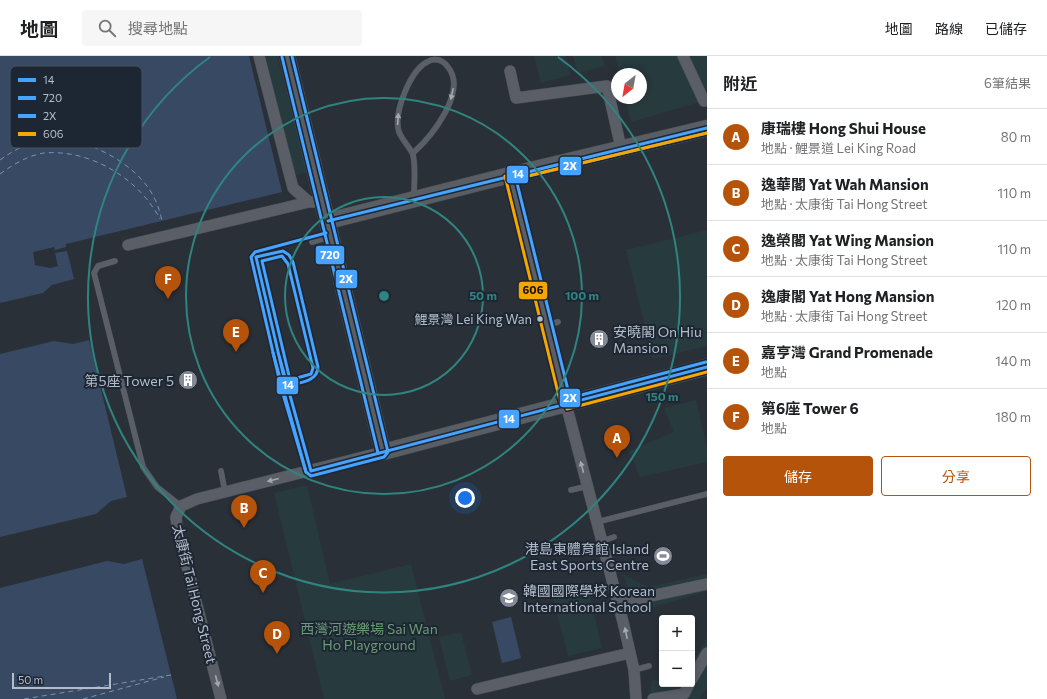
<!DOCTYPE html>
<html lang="zh-TW">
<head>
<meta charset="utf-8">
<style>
	body { margin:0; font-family:Commissioner,"Noto Sans TC",sans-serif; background:#f6f6f6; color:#202124 }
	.controls { position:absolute; right:12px; bottom:12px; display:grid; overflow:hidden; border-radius:4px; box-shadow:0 2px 6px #0003 }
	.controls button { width:36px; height:36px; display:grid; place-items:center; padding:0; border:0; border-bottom:1px solid #e0e0e0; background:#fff; color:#202124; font:20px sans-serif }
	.compass { position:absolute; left:611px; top:12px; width:36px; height:36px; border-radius:50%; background:#fff; box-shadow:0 2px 6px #0003; rotate:211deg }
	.scale { position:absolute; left:12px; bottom:10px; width:99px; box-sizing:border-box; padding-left:4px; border:2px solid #b4bcc9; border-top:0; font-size:11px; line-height:14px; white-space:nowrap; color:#b4bcc9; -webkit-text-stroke:3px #1d2633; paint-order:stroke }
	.you { position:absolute; left:465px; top:442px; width:14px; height:14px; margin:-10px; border:3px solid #fff; border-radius:50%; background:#1a73e8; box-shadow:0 0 0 6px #1a73e833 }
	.badge { display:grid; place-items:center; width:26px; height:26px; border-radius:50%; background:#b45309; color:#fff; font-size:13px; font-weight:700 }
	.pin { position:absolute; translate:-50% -33px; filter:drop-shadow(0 1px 2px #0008) }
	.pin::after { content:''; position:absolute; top:21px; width:14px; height:12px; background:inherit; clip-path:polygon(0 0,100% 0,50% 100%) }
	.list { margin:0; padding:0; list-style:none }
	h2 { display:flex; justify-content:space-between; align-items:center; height:52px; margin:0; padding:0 16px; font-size:17px }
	h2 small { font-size:13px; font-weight:400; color:#757577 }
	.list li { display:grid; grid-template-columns:26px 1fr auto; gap:12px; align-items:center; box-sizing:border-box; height:56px; padding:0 16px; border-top:1px solid #e0e0e0 }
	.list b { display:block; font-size:15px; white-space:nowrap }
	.list p { margin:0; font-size:13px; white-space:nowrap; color:#757577 }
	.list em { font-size:13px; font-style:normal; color:#757577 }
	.actions { display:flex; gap:8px; padding:12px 16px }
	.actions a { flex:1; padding:9px 0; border:1px solid #b45309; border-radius:4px; text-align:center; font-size:14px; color:#b45309 }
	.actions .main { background:#b45309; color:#fff }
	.icon { flex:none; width:22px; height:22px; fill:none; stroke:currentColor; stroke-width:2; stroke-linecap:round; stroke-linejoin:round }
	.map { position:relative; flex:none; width:707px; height:643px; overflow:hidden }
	header { display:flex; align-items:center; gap:24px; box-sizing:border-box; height:56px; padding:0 20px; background:#fff; border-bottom:1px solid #e0e0e0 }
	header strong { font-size:19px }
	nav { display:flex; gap:22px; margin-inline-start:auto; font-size:14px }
	.search { width:280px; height:36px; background:#f6f6f6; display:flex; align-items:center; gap:10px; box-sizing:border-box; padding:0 14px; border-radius:4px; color:#757577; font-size:15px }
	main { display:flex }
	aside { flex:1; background:#fff }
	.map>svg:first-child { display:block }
	.green { fill:#273a3e }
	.water { fill:#384963 }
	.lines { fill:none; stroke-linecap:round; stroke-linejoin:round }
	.ferry { stroke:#7c92b1; stroke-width:1; stroke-dasharray:5 4; stroke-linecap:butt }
	.lane-casing { stroke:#484c53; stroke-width:6 }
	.street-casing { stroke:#484c53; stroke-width:12 }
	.secondary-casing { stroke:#484c53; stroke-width:17 }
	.lane { stroke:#5a5e66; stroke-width:5.5 }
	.street { stroke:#5a5e66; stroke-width:11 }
	.secondary { stroke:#595d64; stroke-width:16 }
	.bus-1-casing { stroke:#1d2633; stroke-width:6 }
	.bus-2-casing { stroke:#1d2633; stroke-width:6 }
	.bus-3-casing { stroke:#1d2633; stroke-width:6 }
	.bus-4-casing { stroke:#1d2633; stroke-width:6 }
	.bus-1 { stroke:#46a3ff; stroke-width:3 }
	.bus-2 { stroke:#46a3ff; stroke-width:3 }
	.bus-3 { stroke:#46a3ff; stroke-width:3 }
	.bus-4 { stroke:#f7a600; stroke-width:3 }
	.oneway { fill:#a2a9b5 }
	.ring { fill:none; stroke:#308480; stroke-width:2 }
	.bus-dot { fill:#b4bcc9; stroke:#1d2633; stroke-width:1.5 }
	.labels { text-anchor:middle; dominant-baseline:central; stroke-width:4; stroke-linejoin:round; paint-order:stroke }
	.bus-label { font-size:13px; fill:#b4bcc9; stroke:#1d2633; text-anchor:end }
	.poi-label { font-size:14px; fill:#b4bcc9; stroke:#1d2633; text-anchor:start }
	.street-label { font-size:14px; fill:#b4bcc9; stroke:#1d2633 }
	.park-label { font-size:14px; fill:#6b9a76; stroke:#1d2633 }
	.key { fill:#1d2633; stroke:#4a5360; stroke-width:1 }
	.key-label { font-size:11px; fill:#b4bcc9 }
	.centre { fill:#308480; stroke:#1d2633; stroke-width:2 }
	.ring-label { font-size:12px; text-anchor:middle; font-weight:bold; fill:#308480; stroke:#1d2633; stroke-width:4; stroke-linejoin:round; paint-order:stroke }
	.line-badge { stroke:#1d2633; stroke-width:1.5 }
	.badge-label { font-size:11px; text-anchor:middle; font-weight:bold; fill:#fff }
	.pale-badge-label { font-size:11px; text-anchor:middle; font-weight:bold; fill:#111 }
</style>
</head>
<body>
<header>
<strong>地圖</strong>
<div class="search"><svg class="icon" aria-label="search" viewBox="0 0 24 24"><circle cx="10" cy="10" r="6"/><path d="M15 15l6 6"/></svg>搜尋地點</div>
<nav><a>地圖</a><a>路線</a><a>已儲存</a></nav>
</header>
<main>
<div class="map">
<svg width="707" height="643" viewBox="0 0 707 643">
	<rect width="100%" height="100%" fill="#2a3038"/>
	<path class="green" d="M 255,0 L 277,0 L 308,116 L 287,121 Z
		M 534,0 L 565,0 L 570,19 L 541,27 Z
		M 573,0 L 602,0 L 605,10 L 578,17 Z
		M 615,0 L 707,0 L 707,44 L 631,66 L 625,42 L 641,42 L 641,18 L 620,18 Z
		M 707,174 L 707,290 L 653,303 L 626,194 Z
		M 696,344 L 707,391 L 707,406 L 640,421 L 629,395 L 674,376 L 664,352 Z
		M 307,429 L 330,528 L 411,508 L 445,643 L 324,643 L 274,437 Z
		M 623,518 L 648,531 L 707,518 L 707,535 L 636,557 Z
		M 588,533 L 602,592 L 568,600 L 553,542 Z
		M 461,576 L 472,619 L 450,625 L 439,581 Z
		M 707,582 L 707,631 L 699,643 L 649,643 L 652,625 L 662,622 L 662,628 L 692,628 L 692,607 Z"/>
	<path class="water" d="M 0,0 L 249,0 L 282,136 L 66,188 L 66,191 L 55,194 L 54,191 L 33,196 L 35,209 L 50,212 L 58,210 L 55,197 L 67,195 L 74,223 L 52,229 L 43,237 L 0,247 Z
		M 89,284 L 127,441 L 111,445 L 96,458 L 0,481 L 0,298 L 54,285 L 73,288 Z
		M 142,503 L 177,643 L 0,643 L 0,532 L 107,505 L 124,508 Z
		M 511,561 L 521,602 L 502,607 L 492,566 Z"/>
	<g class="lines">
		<path class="ferry" d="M 0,104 C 15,93 32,85 50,83 C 80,80 123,102 142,124 C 153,136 159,150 162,165
			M 0,118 C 12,109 29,99 44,97 C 91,93 139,123 160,163
			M 24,643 L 171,619
			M 83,643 L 164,621"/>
		<g class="lane-casing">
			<path id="lane" d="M 413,97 C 431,81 468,36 448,11 C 443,4 435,1 427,6 C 410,15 393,57 399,76 C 402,84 412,94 413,99 C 416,111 414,128 414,141
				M 312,186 L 329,181
				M 115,205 L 98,210 L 94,217 L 143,411 L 157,431 L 181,450
				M 547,269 L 558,266
				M 305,397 L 311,415
				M 221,415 L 225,436
				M 571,434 L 588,430
				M 597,466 L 707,438
				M 602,485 L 614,481
				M 634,614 L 649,610"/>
		</g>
		<g class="street-casing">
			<path id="street" d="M 259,0 L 293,132 L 309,146
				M 683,0 L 704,45
				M 510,15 L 516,42 L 607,30 L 621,92
				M 510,119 L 566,348 L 623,566 L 634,614 L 636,643
				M 128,189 L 309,146 L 323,146
				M 618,547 L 707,528
				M 692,623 L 707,597
				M 477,633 L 630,597
				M 221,643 L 177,471 L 176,461 L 181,450 L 197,443 L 383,396
				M 653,643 L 684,638 L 689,628"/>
		</g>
		<g class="secondary-casing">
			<path id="secondary" d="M 287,0 L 383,396 L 707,311
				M 328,165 L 510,119 L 707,72"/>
		</g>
		<use href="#lane" class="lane"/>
		<use href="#street" class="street"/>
		<use href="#secondary" class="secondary"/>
		<g class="bus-1-casing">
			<path id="bus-1" d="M 328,165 L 707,72
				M 283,195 L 289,199 L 293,206 L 318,311 C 318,326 298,327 286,330 L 256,201 Z
				M 278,296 L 311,415
				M 311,415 L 707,311"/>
		</g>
		<g class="bus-2-casing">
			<path id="bus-2" d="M 282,1 L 378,397
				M 282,200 L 288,208 L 313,312 L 311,318 L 290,324 L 262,205 Z
				M 273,297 L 306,416"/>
		</g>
		<g class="bus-3-casing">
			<path id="bus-3" d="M 292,0 L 388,396 L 384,401 L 311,420 L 306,416 L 281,331 L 251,201 L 255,196 L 326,177
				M 706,306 L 570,342 L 516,123 L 707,77"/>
		</g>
		<g class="bus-4-casing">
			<path id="bus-4" d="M 505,120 L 561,349
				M 511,124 L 707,77
				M 567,353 L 707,316"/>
		</g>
		<use href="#bus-1" class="bus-1"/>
		<use href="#bus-2" class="bus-2"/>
		<use href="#bus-3" class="bus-3"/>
		<use href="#bus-4" class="bus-4"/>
	</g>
	<defs><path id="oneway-solid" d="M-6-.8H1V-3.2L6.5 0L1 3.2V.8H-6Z"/></defs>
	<g class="oneway">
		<use href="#oneway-solid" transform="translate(452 38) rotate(103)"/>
		<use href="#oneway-solid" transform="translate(398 63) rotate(-86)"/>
		<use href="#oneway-solid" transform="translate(582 411) rotate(-105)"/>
		<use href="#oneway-solid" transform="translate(273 424) rotate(166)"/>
		<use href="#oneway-solid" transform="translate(626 577) rotate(-102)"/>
		<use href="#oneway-solid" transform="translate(217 625) rotate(75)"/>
	</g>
	<g class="ring">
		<circle cx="384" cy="240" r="99"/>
		<circle cx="384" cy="240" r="198"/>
		<path d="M558 1A296 296 0 1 1 210 1"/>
	</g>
	<defs>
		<g id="building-disc" transform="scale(1)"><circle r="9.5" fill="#848b96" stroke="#1d2633"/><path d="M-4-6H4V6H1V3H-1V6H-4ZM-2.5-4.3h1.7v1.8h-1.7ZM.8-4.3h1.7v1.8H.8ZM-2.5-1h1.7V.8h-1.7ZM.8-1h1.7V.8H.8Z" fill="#fff"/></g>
		<g id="stadium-disc" transform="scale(1)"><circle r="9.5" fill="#848b96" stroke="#1d2633"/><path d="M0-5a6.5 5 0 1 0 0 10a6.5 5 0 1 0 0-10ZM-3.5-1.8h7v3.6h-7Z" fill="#fff"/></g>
		<g id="school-disc" transform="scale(1)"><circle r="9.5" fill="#848b96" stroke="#1d2633"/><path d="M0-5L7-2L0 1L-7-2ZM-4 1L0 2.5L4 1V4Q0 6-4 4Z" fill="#fff"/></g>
	</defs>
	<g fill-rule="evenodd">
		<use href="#building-disc" x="599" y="283"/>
		<use href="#building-disc" x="188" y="324"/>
		<use href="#stadium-disc" x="663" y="500"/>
		<use href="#school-disc" x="509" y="542"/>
	</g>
	<circle class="bus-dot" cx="540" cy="263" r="3.5"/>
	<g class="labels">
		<g class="bus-label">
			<text x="532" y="263">鯉景灣 Lei King Wan</text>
		</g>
		<g class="poi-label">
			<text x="613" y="275">安曉閣 On Hiu<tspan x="613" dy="16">Mansion</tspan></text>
			<text x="174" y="324" text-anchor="end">第5座 Tower 5</text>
			<text x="649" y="492" text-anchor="end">港島東體育館 Island<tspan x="649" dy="16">East Sports Centre</tspan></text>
			<text x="523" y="534">韓國國際學校 Korean<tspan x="523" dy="16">International School</tspan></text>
		</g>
		<g class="street-label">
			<text transform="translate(195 538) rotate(76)">太康街 Tai Hong Street</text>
		</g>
		<g class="park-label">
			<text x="369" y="572">西灣河遊樂場 Sai Wan<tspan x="369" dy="16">Ho Playground</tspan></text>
		</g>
	</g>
	<rect x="10" y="10" width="132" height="82" rx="6" class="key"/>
	<rect x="18" y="22" width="18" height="4" fill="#46a3ff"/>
	<rect x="18" y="40" width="18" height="4" fill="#46a3ff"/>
	<rect x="18" y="58" width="18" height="4" fill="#46a3ff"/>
	<rect x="18" y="76" width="18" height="4" fill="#f7a600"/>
	<g class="key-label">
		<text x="43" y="28">14</text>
		<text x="43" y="46">720</text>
		<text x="43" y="64">2X</text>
		<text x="43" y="82">606</text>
	</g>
	<circle cx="384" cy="240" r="6" class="centre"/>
	<g class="ring-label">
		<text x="483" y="244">50 m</text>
		<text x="582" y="244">100 m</text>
		<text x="662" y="345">150 m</text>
	</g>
	<g class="line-badge">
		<rect x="559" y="100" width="23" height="20" rx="4" fill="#46a3ff"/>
		<rect x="506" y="109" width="23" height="19" rx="4" fill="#46a3ff"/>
		<rect x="315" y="189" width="30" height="20" rx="4" fill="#46a3ff"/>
		<rect x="335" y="213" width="23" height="20" rx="4" fill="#46a3ff"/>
		<rect x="518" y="225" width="30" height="19" rx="4" fill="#f7a600"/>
		<rect x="276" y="320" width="23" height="19" rx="4" fill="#46a3ff"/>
		<rect x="559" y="332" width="22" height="20" rx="4" fill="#46a3ff"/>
		<rect x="498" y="353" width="22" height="20" rx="4" fill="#46a3ff"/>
	</g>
	<g class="badge-label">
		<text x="570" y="114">2X</text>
		<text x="518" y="122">14</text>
		<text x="330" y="203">720</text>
		<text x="346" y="227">2X</text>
		<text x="288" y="333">14</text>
		<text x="570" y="346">2X</text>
		<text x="509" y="367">14</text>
	</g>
	<g class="pale-badge-label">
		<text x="533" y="238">606</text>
	</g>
</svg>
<div class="controls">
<button>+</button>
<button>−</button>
</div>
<svg class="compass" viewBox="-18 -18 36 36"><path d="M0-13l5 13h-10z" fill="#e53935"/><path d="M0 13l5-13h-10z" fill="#757577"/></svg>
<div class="scale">50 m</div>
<div class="you"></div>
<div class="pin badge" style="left:617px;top:402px">A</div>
<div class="pin badge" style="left:244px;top:472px">B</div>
<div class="pin badge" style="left:263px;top:537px">C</div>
<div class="pin badge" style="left:277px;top:598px">D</div>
<div class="pin badge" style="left:236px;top:296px">E</div>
<div class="pin badge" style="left:168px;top:243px">F</div>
</div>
<aside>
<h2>附近<small>6筆結果</small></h2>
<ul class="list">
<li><span class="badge">A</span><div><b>康瑞樓 Hong Shui House</b><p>地點 · 鯉景道 Lei King Road</p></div><em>80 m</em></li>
<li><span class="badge">B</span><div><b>逸華閣 Yat Wah Mansion</b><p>地點 · 太康街 Tai Hong Street</p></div><em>110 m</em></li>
<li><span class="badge">C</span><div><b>逸榮閣 Yat Wing Mansion</b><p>地點 · 太康街 Tai Hong Street</p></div><em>110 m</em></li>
<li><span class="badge">D</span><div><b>逸康閣 Yat Hong Mansion</b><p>地點 · 太康街 Tai Hong Street</p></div><em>120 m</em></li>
<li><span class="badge">E</span><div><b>嘉亨灣 Grand Promenade</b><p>地點</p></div><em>140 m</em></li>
<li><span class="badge">F</span><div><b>第6座 Tower 6</b><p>地點</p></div><em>180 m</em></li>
</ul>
<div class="actions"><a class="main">儲存</a><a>分享</a></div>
</aside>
</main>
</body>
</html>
